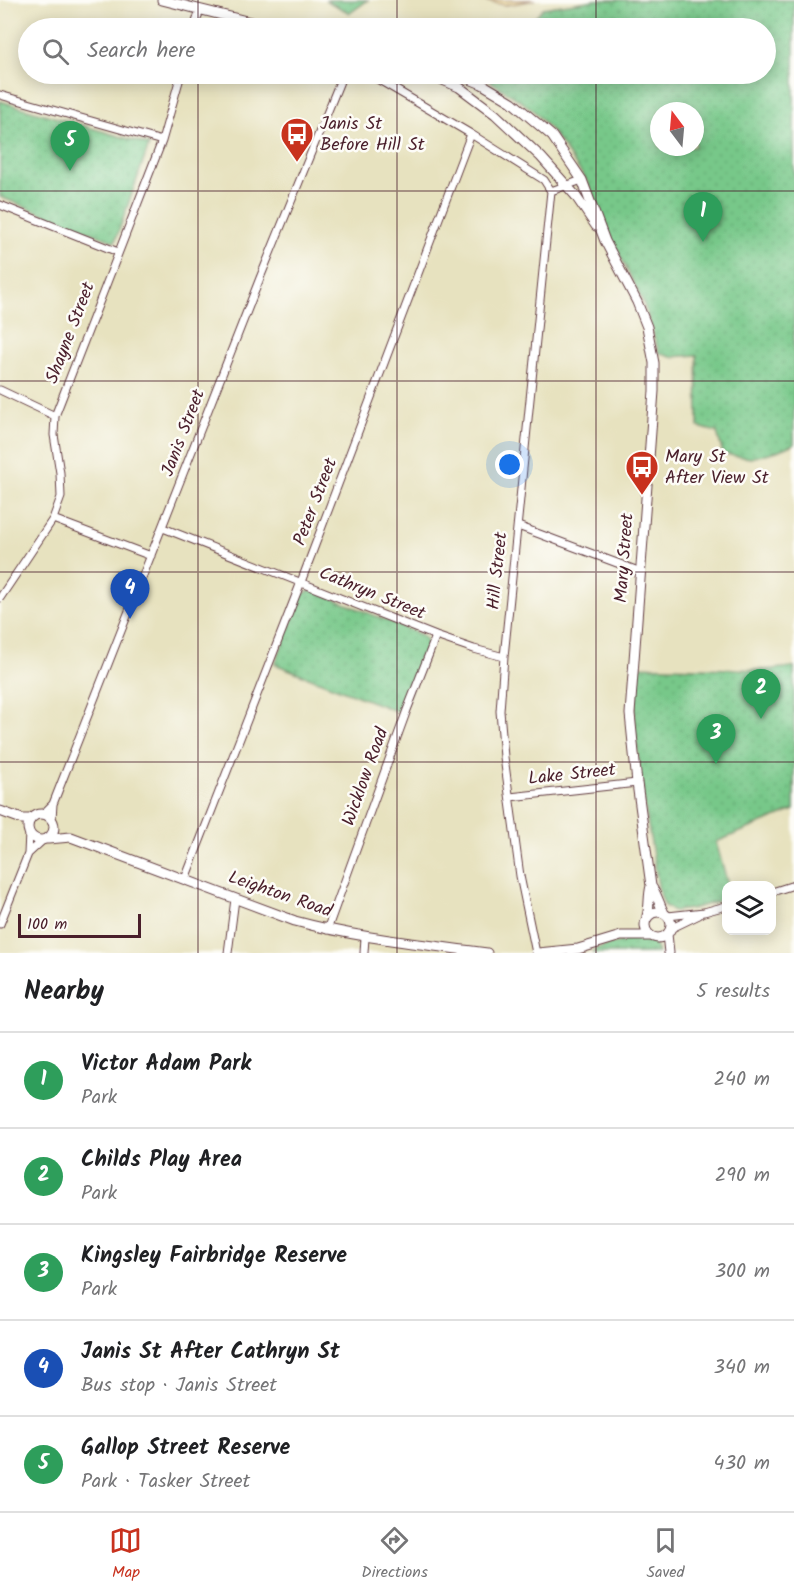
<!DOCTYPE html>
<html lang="en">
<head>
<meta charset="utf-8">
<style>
	body { margin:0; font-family:Kalam,sans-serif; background:#f6f6f6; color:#202124 }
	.controls { position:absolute; right:18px; bottom:18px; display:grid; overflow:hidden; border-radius:12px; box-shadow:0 3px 15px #0003 }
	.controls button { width:54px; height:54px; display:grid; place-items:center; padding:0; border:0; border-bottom:2px solid #e0e0e0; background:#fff; color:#202124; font:30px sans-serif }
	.compass { position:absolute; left:650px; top:102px; width:54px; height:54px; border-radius:50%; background:#fff; box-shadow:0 3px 15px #0003; rotate:344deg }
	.scale { position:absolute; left:18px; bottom:15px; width:123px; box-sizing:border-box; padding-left:6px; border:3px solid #4a1f2b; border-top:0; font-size:16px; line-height:21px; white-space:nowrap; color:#4a1f2b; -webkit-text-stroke:4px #fdfcf7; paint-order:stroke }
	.you { position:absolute; left:510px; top:465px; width:21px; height:21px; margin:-15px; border:4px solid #fff; border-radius:50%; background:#1a73e8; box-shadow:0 0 0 9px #1a73e833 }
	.badge { display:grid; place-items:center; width:39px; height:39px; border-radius:50%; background:#c8321e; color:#fff; font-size:20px; font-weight:700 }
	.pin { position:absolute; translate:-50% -50px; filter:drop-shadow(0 2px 3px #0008) }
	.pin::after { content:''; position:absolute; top:32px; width:21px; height:18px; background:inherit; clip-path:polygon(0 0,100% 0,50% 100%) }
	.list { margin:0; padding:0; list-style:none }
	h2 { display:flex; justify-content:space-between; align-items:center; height:78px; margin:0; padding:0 24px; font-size:26px }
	h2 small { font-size:20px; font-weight:400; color:#757577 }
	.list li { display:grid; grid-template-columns:39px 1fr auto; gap:18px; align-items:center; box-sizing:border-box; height:96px; padding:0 24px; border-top:2px solid #e0e0e0 }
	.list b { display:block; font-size:22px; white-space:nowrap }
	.list p { margin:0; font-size:20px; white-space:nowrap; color:#757577 }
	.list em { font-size:20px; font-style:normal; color:#757577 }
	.icon { flex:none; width:33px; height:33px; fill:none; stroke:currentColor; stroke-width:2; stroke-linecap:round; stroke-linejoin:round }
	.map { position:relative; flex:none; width:794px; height:953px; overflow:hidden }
	.search { position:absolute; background:#fff; box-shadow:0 3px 15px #0003; left:18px; right:18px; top:18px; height:66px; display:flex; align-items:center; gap:15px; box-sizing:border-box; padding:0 21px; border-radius:33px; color:#757577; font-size:22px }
	.sheet { height:558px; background:#fff }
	nav { display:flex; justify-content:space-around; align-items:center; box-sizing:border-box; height:84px; border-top:2px solid #e0e0e0; background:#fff; font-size:16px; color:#757577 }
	nav a { display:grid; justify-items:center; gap:3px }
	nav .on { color:#c8321e }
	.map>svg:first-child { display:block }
	.grass { fill:url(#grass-dots); stroke:#60745a; stroke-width:1.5; fill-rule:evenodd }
	.sand { fill:url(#sand-dots); stroke:#9c7c64; stroke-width:1.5 }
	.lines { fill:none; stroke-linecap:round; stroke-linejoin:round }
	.minor-casing { stroke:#623c41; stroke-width:9 }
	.tertiary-casing { stroke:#623c41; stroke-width:11 }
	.minor { stroke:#fff; stroke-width:7 }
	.tertiary { stroke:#fff; stroke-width:9 }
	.grid { fill:none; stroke:#4a1f2b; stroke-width:1.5; stroke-opacity:0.55 }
	.labels { text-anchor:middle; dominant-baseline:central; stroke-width:5; stroke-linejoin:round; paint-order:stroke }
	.poi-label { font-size:18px; fill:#4a1f2b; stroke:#fdfcf7; text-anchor:start }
	.street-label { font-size:18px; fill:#4a1f2b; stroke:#fdfcf7 }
</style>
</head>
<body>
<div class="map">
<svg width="794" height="953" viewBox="0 0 794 953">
	<defs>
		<pattern id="grass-dots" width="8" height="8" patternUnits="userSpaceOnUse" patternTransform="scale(1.5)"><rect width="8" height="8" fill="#77c889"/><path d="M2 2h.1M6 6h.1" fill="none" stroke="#68ab76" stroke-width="1.8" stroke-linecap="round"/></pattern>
		<pattern id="sand-dots" width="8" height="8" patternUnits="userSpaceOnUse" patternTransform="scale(1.5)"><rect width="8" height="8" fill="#eeda9e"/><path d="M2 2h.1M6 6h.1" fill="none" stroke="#cebb88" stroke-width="1.8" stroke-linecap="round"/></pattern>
	</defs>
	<rect width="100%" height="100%" fill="#fdfcf7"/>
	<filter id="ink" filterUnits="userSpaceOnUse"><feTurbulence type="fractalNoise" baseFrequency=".0167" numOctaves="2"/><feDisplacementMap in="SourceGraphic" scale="12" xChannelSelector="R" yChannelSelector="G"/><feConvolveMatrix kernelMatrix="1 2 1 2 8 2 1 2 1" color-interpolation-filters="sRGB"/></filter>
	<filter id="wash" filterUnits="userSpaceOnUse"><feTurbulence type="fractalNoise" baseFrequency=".008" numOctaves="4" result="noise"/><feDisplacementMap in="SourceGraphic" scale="24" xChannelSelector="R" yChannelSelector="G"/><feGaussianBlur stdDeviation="1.35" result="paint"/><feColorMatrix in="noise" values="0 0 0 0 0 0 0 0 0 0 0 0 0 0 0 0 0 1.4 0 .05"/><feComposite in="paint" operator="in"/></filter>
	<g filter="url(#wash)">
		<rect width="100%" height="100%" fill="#e7e2bf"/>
		<path class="grass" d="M 325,0 L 368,0 L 350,13 Z
			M 595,0 L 794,0 L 794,444 L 777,451 L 751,458 L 723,454 L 717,432 L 698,427 L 697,355 L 671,357 L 659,353 L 643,302 L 602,219 L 587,181 L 553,133 L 532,109 L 484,77 L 487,74 L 766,74 L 766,28 L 526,28 L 543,8 ZM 659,111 L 695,111 L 695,147 L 659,147 Z
			M 0,101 L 149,145 L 115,242 L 0,197 Z
			M 310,591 L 315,591 L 422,635 L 426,639 L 427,650 L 401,713 L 275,664 L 301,596 L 304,593 Z
			M 637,666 L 763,670 L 794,667 L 794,810 L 716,842 L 728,885 L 726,885 L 726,899 L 691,909 L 674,911 L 665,907 L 659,891 L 643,796 L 635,733 L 635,695 Z
			M 636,937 C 649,937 654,941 658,953 L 593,953 L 595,949 Z"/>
		<path class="sand" d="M 479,0 L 535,0 L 506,5 Z"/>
	</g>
	<g filter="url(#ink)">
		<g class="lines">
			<g class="minor-casing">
				<path id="minor" d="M 194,28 L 200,10
					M 369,74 L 471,134 L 544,180 L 551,191 L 582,180
					M 0,95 L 162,141
					M 0,205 L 118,252
					M 0,390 L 55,416
					M 53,519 L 151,556
					M 518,526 L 641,572
					M 163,528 L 436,636 L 474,649 L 504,657
					M 0,598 L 53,519 L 61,497 L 60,473 L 54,435 L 55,416 L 162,141 L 181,74
					M 510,797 L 637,783
					M 43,814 L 53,804
					M 52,819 L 53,804 L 260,278 L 343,74
					M 28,854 L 42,841
					M 185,879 L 301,582 L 471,134
					M 772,892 L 794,885
					M 668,916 L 704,912 L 726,906
					M 0,924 L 28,854 L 29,833
					M 670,929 L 699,915
					M 327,930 L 407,710 L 436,636
					M 228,953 L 235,899
					M 364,953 L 365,937
					M 536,953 L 520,876 L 504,757 L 500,711 L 504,657 L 551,191"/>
			</g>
			<g class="tertiary-casing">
				<path id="tertiary" d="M 162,0 L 274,28
					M 429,74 L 459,87 L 495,114 L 541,157 L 575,195 L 596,226
					M 457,74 L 482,84 L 512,102 L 552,136 L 582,180 L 605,241 L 637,302 L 647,327 L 654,363 L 654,391 L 630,714 L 637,783 L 651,886 C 648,896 650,906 647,916
					M 0,811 L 22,819 L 31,819
					M28 827a13 13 0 1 1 26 0a13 13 0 1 1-26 0Z
					M 48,839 L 71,837 L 295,921 C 357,938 422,944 487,953
					M 651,886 C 657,894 659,904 664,913
					M645 925a13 13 0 1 1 26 0a13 13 0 1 1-26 0Z
					M 667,934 L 669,953
					M 538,953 L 578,949 L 621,936 L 650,936"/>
			</g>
			<use href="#minor" class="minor"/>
			<use href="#tertiary" class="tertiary"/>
		</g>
	</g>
	<path class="grid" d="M 198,0 L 198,28M 397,0 L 397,28M 596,0 L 596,28M 198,74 L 198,953M 397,74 L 397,953M 596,74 L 596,953M 0,191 L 794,191M 0,381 L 794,381M 0,572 L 794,572M 0,762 L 794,762"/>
	<defs>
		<g id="bus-pin" transform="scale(1.725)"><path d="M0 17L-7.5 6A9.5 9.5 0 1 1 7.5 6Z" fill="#c8321e" stroke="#fdfcf7"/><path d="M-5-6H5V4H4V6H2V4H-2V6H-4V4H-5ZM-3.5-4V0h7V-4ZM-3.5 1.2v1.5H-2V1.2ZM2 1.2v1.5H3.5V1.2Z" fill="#fff"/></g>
	</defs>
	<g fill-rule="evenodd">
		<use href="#bus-pin" x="297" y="134"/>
		<use href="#bus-pin" x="642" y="467"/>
	</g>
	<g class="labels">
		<g class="poi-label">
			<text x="320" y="124">Janis St<tspan x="320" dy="21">Before Hill St</tspan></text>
			<text x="665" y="457">Mary St<tspan x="665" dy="21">After View St</tspan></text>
		</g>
		<g class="street-label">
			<text transform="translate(71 333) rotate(-69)">Shayne Street</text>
			<text transform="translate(184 433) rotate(-69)">Janis Street</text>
			<text transform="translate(316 502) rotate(-69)">Peter Street</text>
			<text transform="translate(625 558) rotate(-86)">Mary Street</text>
			<text transform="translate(498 571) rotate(-84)">Hill Street</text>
			<text transform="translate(372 594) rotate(22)">Cathryn Street</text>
			<text transform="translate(572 775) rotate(-6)">Lake Street</text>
			<text transform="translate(366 777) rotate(-70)">Wicklow Road</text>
			<text transform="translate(280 895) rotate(19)">Leighton Road</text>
		</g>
	</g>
</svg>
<div class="controls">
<button><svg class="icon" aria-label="layers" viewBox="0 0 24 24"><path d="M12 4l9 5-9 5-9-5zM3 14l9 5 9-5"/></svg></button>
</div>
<svg class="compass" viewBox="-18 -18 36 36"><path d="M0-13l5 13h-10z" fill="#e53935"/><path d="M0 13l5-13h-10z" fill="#757577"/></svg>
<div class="scale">100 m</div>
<div class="you"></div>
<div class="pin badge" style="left:703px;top:242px;background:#2e9e5b">1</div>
<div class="pin badge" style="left:761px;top:719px;background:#2e9e5b">2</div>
<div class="pin badge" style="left:716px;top:764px;background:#2e9e5b">3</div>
<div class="pin badge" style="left:130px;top:619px;background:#1a4fb4">4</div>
<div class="pin badge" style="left:70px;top:171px;background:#2e9e5b">5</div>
<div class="search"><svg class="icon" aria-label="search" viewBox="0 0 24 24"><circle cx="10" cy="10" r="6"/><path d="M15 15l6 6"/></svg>Search here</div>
</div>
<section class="sheet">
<h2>Nearby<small>5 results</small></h2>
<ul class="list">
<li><span class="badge" style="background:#2e9e5b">1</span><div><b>Victor Adam Park</b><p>Park</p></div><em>240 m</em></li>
<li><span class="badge" style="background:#2e9e5b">2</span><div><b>Childs Play Area</b><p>Park</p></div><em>290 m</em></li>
<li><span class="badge" style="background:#2e9e5b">3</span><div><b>Kingsley Fairbridge Reserve</b><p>Park</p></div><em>300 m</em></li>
<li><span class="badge" style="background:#1a4fb4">4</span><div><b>Janis St After Cathryn St</b><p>Bus stop · Janis Street</p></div><em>340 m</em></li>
<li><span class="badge" style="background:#2e9e5b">5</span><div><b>Gallop Street Reserve</b><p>Park · Tasker Street</p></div><em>430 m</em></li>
</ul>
</section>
<nav>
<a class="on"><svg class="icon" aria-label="map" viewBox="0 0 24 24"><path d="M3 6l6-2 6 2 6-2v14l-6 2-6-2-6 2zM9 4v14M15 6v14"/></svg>Map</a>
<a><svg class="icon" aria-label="directions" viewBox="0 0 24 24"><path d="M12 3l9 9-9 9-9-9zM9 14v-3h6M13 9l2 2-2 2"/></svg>Directions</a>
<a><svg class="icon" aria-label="saved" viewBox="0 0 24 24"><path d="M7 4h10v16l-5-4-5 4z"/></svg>Saved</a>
</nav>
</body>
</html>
